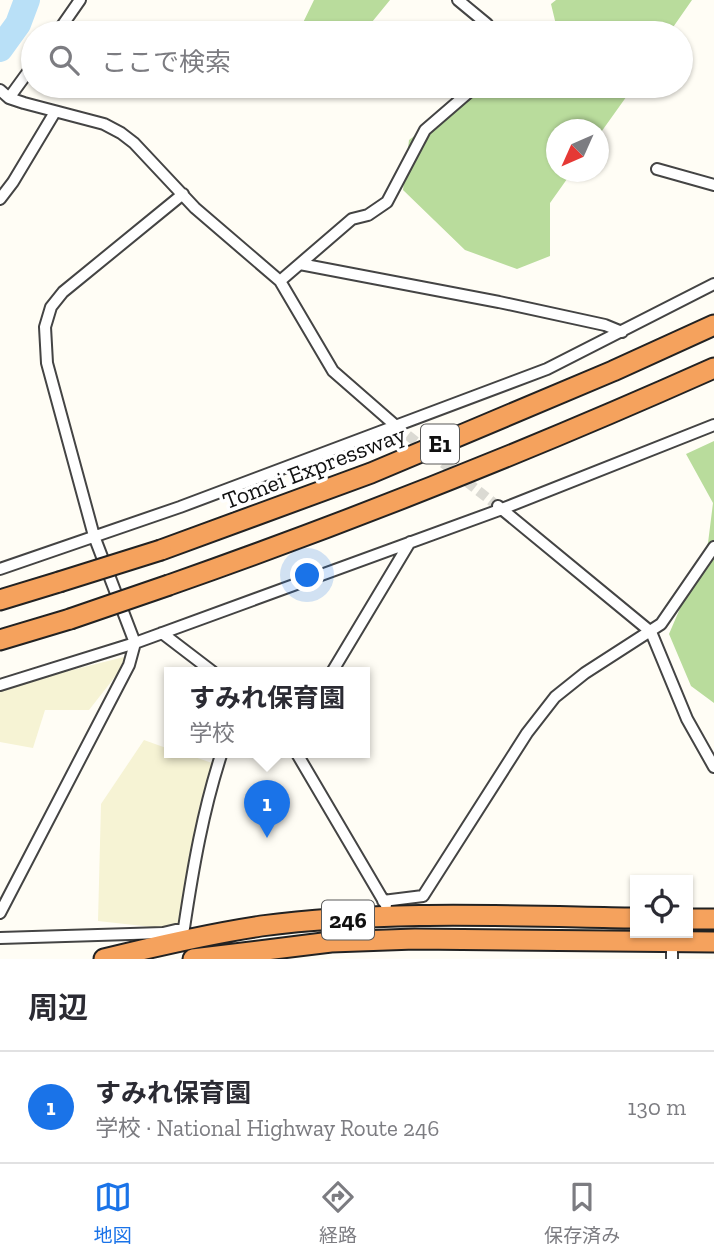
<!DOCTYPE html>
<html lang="ja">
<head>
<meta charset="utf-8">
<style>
	body { margin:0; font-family:"Zilla Slab","Noto Sans JP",serif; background:#f7f7f7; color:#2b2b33 }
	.controls { position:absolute; right:21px; bottom:21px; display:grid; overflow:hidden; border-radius:0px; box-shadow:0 2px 5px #0004 }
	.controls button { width:63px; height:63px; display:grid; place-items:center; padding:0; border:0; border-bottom:2px solid #e1e1e2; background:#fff; color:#2b2b33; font:35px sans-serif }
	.compass { position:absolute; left:546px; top:119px; width:63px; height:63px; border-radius:50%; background:#fff; box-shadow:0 2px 5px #0004; rotate:225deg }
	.you { position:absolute; left:308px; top:576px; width:24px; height:24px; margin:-18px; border:5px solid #fff; border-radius:50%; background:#1a73e8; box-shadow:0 0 0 10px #1a73e833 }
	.badge { display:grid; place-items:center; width:46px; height:46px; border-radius:50%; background:#1a73e8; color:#fff; font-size:23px; font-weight:700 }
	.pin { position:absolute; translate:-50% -58px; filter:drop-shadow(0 2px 4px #0008) }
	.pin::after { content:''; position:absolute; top:37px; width:24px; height:21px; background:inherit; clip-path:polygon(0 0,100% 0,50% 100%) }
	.popup { position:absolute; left:164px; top:667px; width:206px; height:91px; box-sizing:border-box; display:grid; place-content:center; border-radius:0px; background:#fff; filter:drop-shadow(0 2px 5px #0005); font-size:23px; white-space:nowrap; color:#7c7c81 }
	.popup b { font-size:26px; color:#2b2b33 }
	.popup::after { content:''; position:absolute; left:50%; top:100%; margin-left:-14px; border:14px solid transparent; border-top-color:#fff }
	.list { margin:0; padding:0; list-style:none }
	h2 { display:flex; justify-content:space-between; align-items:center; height:91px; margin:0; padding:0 28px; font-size:30px }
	h2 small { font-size:23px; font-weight:400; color:#7c7c81 }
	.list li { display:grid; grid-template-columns:46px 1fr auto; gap:21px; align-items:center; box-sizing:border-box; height:112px; padding:0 28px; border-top:2px solid #e1e1e2 }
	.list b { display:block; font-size:26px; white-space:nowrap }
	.list p { margin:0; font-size:23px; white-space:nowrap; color:#7c7c81 }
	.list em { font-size:23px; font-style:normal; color:#7c7c81 }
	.icon { flex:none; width:38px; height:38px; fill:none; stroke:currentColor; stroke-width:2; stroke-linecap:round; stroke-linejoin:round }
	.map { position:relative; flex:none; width:714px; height:959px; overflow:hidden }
	.search { position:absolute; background:#fff; box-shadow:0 2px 5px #0004; left:21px; right:21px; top:21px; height:77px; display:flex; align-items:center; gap:18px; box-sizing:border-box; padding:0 24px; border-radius:38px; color:#7c7c81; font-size:26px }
	.sheet { height:203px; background:#fff }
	nav { display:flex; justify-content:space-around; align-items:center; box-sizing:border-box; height:98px; border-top:2px solid #e1e1e2; background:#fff; font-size:19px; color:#7c7c81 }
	nav a { display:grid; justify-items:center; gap:4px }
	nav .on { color:#1a73e8 }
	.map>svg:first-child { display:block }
	.farmland { fill:#f6f3d4 }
	.forest { fill:#b9dc9c }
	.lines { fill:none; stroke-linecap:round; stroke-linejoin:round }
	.river { stroke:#b9e0f7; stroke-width:26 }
	.street-tunnel { stroke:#dbdad3; stroke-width:10; stroke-dasharray:10 5; stroke-linecap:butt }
	.street-casing { stroke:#444; stroke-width:14 }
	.highway-casing { stroke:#222; stroke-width:23 }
	.street { stroke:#fff; stroke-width:10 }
	.highway { stroke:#f5a25d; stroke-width:19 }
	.highway-bridge-casing { stroke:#222; stroke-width:23; stroke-linecap:butt }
	.highway-bridge { stroke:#f5a25d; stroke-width:19 }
	.labels { text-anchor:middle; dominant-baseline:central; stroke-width:7; stroke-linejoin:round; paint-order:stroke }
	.shield { fill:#fff; stroke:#585858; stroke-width:2 }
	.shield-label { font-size:23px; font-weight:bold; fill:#111 }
	.street-label { font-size:24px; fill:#111; stroke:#fff }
</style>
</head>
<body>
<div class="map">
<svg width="714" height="959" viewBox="0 0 714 959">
	<rect width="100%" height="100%" fill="#fffdf5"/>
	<path class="farmland" d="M 132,655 L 89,710 L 45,710 L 33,748 L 0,742 L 0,688 Z
		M 144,740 L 169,749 L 169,752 L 180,752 L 218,765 L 179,930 L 98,921 L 101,804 Z"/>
	<path class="forest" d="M 314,0 L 390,0 L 363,33 L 298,33 Z
		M 556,0 L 692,0 L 669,33 L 558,33 L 551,4 Z
		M 490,86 L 634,86 L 599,135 L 598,130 L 556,130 L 556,172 L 572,172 L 550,203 L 550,256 L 517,269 L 465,250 L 403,190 L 409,140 L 456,105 Z
		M 714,441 L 714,703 L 691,686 L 669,634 L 708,543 L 713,503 L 686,454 Z"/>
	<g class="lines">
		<path class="river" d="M 0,49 L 18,24 L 27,0"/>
		<path class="street-tunnel" d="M 396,426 L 495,504"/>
		<g class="street-casing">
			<path id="street" d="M 458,0 L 487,24 L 493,33
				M 57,33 L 80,0
				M 0,90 L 9,98 L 24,103 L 104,124 L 121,133 L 134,143 L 195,208 L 280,281 L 333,371 L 396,426
				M 9,98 L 33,65
				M 657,169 L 714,185
				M 0,199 L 13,182 L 55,112
				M 300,264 L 499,302 L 605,325 L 622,332
				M 280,281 L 352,219 L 368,215 L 387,202 L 425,130 L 476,86
				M 498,506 L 651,632 L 687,719 L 714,767
				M 0,569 L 180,507 L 547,369 L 714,284
				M 162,633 L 213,672
				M 332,672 L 410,542
				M 0,685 L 135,643 L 502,509 L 714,425
				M 296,752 L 386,905
				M 383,901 L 423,896 L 527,733 L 555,697 L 585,673 L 661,624 L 714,547
				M 0,913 L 129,665 L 135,643 L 94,536 L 47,363 L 45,327 L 51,307 L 63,292 L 183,194
				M 0,938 L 163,933 L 184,928 C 193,868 203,810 222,752
				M 672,959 L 672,942"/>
		</g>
		<g class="highway-casing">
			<path id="highway" d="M 161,550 L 371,473 L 613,371 L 714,325
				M 169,585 C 354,520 535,448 714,368
				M 0,600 L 59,582
				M 0,640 L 70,619
				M 688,919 L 714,919
				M 104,959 C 156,946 208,934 261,926 C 385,910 511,916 635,918
				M 193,959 L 331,942 L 415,939 L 714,942"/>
		</g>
		<use href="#street" class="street"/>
		<use href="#highway" class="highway"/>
		<g class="highway-bridge-casing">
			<path id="highway-bridge" d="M 59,582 L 161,550
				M 70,619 L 169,585"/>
		</g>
		<use href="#highway-bridge" class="highway-bridge"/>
	</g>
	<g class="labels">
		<g class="shield">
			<rect x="421" y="424.5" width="38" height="39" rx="5"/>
			<rect x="322" y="900.5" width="52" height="39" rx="5"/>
		</g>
		<g class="shield-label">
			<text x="440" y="444">E1</text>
			<text x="348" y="920">246</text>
		</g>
		<g class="street-label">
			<text transform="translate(314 467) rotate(-21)">Tomei Expressway</text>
		</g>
	</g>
</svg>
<div class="controls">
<button><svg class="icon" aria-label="locate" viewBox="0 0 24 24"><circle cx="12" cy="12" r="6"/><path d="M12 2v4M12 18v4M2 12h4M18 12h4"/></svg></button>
</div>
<svg class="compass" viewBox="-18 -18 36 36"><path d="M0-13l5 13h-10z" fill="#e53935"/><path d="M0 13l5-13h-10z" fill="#7c7c81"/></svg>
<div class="you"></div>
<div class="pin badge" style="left:267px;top:838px">1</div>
<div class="popup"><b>すみれ保育園</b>学校</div>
<div class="search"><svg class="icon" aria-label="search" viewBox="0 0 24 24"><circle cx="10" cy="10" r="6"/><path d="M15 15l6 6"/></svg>ここで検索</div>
</div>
<section class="sheet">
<h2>周辺<small></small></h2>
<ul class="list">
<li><span class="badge">1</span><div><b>すみれ保育園</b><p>学校 · National Highway Route 246</p></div><em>130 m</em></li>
</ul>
</section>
<nav>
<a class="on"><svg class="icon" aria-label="map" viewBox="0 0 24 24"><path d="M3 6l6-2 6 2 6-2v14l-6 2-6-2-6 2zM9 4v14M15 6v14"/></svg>地図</a>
<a><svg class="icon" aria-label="directions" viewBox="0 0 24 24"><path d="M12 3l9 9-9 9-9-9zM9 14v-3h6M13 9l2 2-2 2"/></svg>経路</a>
<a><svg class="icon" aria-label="saved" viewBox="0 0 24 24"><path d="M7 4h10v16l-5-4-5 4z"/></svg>保存済み</a>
</nav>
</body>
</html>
